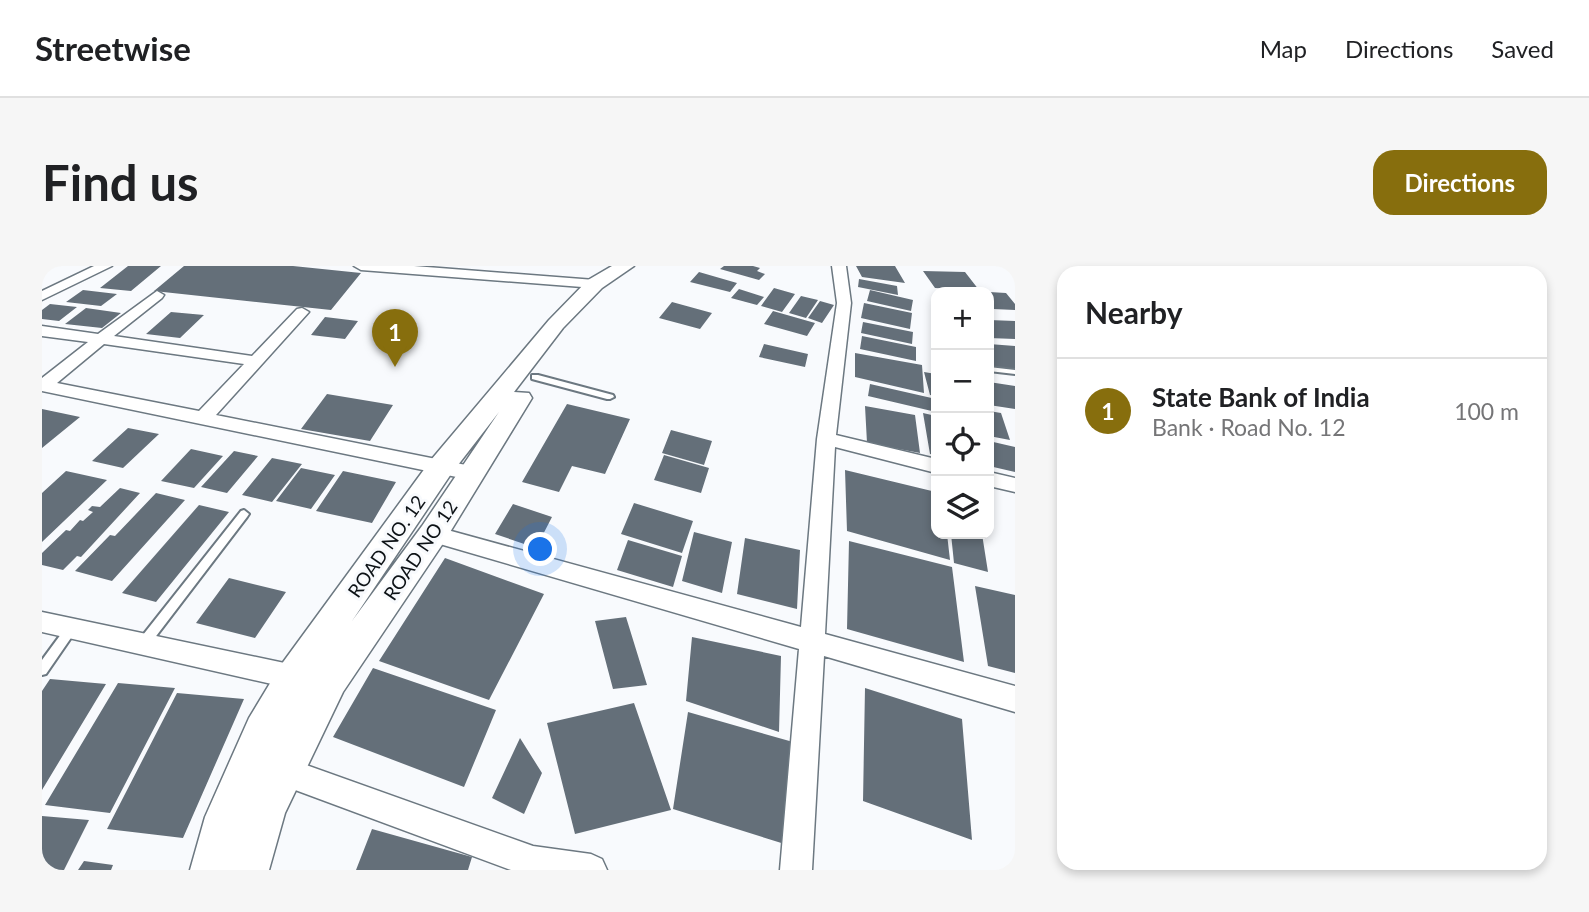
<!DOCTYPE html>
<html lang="en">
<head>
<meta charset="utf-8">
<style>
	body { margin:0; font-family:Lato,sans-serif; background:#f6f6f6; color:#202124 }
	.controls { position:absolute; right:21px; top:21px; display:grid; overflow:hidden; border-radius:14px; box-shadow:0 4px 10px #0003 }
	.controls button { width:63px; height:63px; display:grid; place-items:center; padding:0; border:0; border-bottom:2px solid #e0e0e0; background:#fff; color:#202124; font:35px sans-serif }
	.you { position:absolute; left:499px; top:284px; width:24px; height:24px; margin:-18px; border:5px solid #fff; border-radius:50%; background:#1a73e8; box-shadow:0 0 0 10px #1a73e833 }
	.badge { display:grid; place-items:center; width:46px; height:46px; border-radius:50%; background:#876e0d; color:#fff; font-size:23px; font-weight:700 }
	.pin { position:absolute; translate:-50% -58px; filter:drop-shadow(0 2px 4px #0008) }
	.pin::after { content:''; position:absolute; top:37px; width:24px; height:21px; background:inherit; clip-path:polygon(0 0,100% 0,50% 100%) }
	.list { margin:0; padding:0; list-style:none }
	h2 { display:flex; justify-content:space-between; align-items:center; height:91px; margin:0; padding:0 28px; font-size:30px }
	h2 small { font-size:23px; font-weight:400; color:#757577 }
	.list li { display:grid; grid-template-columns:46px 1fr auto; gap:21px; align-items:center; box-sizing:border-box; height:105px; padding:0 28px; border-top:2px solid #e0e0e0 }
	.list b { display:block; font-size:26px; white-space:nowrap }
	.list p { margin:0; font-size:23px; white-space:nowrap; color:#757577 }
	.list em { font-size:23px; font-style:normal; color:#757577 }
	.icon { flex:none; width:38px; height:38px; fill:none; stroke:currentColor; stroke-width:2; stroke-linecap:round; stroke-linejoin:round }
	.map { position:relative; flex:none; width:973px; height:604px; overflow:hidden; border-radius:21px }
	header { display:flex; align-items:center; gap:42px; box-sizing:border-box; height:98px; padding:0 35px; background:#fff; border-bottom:2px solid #e0e0e0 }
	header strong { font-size:33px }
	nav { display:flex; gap:38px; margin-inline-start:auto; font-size:24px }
	.intro { display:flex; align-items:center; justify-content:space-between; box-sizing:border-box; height:168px; padding:0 42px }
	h1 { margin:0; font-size:49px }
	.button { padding:18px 32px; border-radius:21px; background:#876e0d; color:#fff; font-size:24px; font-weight:700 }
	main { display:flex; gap:42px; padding:0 42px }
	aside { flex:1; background:#fff; border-radius:21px; box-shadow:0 4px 10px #0003 }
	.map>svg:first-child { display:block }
	.building { fill:#646f79 }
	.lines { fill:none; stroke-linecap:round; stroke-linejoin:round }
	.service-casing { stroke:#6c7881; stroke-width:4 }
	.minor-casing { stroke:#6c7881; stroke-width:3 }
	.secondary-casing { stroke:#6c7881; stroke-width:3 }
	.service { fill:#fff; fill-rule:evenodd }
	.minor { fill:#fff; fill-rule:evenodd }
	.secondary { fill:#fff; fill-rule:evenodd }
	.labels { text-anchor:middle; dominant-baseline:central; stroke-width:6; stroke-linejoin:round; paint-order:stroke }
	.street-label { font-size:19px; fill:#0d1216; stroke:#f8fafd }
</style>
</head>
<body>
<header>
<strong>Streetwise</strong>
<nav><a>Map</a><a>Directions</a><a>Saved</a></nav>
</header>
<div class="intro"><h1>Find us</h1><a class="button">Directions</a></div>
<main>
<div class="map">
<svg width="973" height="604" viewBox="0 0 973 604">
	<rect width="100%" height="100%" fill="#f8fafd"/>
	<path class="building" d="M 86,0 L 119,0 L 89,25 L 58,22 Z
		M 142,0 L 251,0 L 319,7 L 289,44 L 112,25 Z
		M 682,0 L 711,0 L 718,2 L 715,5 L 723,8 L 717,14 L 678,3 Z
		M 814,0 L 853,0 L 863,17 L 820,11 Z
		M 881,5 L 923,6 L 937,24 L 893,22 Z
		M 657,6 L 695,17 L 688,26 L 648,16 Z
		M 817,13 L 855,20 L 856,29 L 816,21 Z
		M 732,22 L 753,28 L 740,46 L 719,40 Z
		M 697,23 L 722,31 L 715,39 L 689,32 Z
		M 41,24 L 75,28 L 59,40 L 24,36 Z
		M 828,24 L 871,34 L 869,45 L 825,35 Z
		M 947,26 L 964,27 L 973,38 L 973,44 L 951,43 L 947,37 Z
		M 759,30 L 776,34 L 764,52 L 747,47 Z
		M 778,35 L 792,39 L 780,57 L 766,52 Z
		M 630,36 L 670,47 L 658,63 L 617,52 Z
		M 822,37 L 870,47 L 868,63 L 819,52 Z
		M 8,38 L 35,41 L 17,55 L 0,53 L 0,44 Z
		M 44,42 L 79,47 L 60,62 L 23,58 Z
		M 731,45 L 773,57 L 765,70 L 722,58 Z
		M 129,46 L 162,49 L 138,72 L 104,68 Z
		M 283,51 L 316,55 L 303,73 L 269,69 Z
		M 947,54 L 973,55 L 973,73 L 947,72 Z
		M 821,56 L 871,66 L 870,78 L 819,67 Z
		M 820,70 L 874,81 L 874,95 L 818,83 Z
		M 722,78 L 766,88 L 763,101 L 717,91 Z
		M 947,78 L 973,80 L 973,104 L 952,102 L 947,93 Z
		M 813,87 L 880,99 L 882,127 L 813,111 Z
		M 882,106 L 894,108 L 894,130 L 888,129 Z
		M 947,116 L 973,120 L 973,143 L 947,139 Z
		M 828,118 L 894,133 L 894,146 L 826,130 Z
		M 285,128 L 351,139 L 328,175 L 259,163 Z
		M 525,138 L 588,153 L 563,208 L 530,200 L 517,226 L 480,216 Z
		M 823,140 L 873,149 L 878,187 L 825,177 Z
		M 0,143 L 38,151 L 0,182 Z
		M 947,145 L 959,147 L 968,174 L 947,170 Z
		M 881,147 L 894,150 L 894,189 L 888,188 Z
		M 86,162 L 117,168 L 81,202 L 50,195 Z
		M 629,164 L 670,175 L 662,199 L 620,187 Z
		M 947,175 L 973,181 L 973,206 L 947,200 Z
		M 149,183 L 181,190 L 152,222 L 119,215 Z
		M 192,185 L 216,190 L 185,227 L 159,221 Z
		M 622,189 L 667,202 L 659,227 L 612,214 Z
		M 230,192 L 260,198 L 230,236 L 200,229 Z
		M 259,202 L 293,209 L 269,243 L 234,235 Z
		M 803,204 L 894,226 L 894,268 L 905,268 L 908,294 L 805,265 Z
		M 24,205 L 65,214 L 0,276 L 0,227 Z
		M 301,205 L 354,216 L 330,257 L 274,245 Z
		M 78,222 L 98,227 L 39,291 L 35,290 L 21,304 L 0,299 L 0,287 L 24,264 L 28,265 L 38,254 L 41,255 L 51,246 L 46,244 L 50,240 L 58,241 Z
		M 114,227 L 143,234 L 70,315 L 33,305 L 68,269 L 73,270 Z
		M 592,237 L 651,255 L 640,287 L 579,268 Z
		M 471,238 L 510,251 L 494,282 L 453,268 Z
		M 157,239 L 187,246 L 114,336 L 80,327 Z
		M 652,266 L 690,276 L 680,327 L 640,315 Z
		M 909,268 L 940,268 L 946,306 L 912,297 Z
		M 703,272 L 758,284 L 755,343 L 695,328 Z
		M 586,274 L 640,290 L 631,321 L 575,304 Z
		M 807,275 L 910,301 L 922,396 L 805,363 Z
		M 403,292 L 502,328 L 447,434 L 337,395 Z
		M 187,312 L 244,326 L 213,372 L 154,357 Z
		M 933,320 L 973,329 L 973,407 L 946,400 Z
		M 584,351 L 605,419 L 571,423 L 553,355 Z
		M 650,371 L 739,390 L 737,466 L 644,435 Z
		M 331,402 L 454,444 L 422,521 L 291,471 Z
		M 8,413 L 64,418 L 0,524 L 0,425 Z
		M 76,417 L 133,422 L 68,547 L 3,539 Z
		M 823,422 L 920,453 L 930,574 L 821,535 Z
		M 135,427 L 202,433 L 141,572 L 65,563 Z
		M 592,437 L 629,544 L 533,568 L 505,457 Z
		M 646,446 L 751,476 L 749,580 L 631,543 Z
		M 478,472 L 500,507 L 482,548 L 450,532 Z
		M 0,550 L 47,554 L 22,604 L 0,604 Z
		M 330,563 L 430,591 L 426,604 L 314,604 Z
		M 42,595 L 71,599 L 69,604 L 36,604 Z"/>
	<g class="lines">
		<g class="service-casing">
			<path id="service" d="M 947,101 L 973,104 L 973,108 L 947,105 Z
				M 490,109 L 496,109 L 571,129 L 572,131 L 568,133 L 565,133 L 490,113 Z
				M 202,244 L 207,248 L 205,251 L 105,382 L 101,383 L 97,382 L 95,378 L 97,374 L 199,245 Z
				M 29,358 L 33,360 L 35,363 L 33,366 L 4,408 L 0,409 L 0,394 L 25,360 Z"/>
		</g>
		<g class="minor-casing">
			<path id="minor" d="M 52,0 L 70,0 L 0,34 L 0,25 Z
				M 312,0 L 372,0 L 553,14 L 560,18 L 553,22 L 319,4 Z
				M 790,0 L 804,0 L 809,37 L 794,169 L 894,193 L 894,207 L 793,181 L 783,368 L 973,420 L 973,446 L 782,390 L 770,604 L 738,604 L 757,383 L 391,276 L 383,274 L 380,268 L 383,262 L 391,260 L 759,361 L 775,173 L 795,37 Z
				M 115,25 L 122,29 L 120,32 L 72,70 L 210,90 L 255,43 L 260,42 L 267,46 L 174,149 L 429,200 L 436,202 L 439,207 L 436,212 L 429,214 L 0,125 L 0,112 L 46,76 L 0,70 L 0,60 L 56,68 ZM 62,78 L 202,98 L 157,145 L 15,117 Z
				M 947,206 L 973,212 L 973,226 L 947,220 Z
				M 0,346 L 252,399 L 261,403 L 265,411 L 261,419 L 252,423 L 0,366 Z
				M 239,490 L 491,580 L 549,588 L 560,593 L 565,604 L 469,604 L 229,515 L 224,505 L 229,495 Z"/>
		</g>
		<g class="secondary-casing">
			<path id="secondary" d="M 570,0 L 592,0 L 560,22 L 521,62 L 472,126 L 487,127 L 490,132 L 402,276 L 301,426 L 243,547 L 227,604 L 148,604 L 163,551 L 207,452 L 239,399 L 389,194 L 507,54 L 546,14 ZM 457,146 L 380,260 L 310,355 L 409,208 Z"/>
		</g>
		<use href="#service" class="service"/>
		<use href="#minor" class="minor"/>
		<use href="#secondary" class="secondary"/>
	</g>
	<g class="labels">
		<g class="street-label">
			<text transform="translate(344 280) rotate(-55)">ROAD NO. 12</text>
			<text transform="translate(378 284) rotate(-56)">ROAD NO 12</text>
		</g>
	</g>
</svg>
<div class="controls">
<button>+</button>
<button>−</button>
<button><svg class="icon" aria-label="locate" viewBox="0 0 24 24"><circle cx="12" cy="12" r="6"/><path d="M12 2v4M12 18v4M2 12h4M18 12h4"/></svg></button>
<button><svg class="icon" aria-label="layers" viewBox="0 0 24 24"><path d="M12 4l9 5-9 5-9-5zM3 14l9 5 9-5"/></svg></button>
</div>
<div class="you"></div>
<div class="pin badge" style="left:353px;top:101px">1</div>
</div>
<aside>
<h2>Nearby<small></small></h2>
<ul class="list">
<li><span class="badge">1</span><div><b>State Bank of India</b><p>Bank · Road No. 12</p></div><em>100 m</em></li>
</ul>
</aside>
</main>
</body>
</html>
